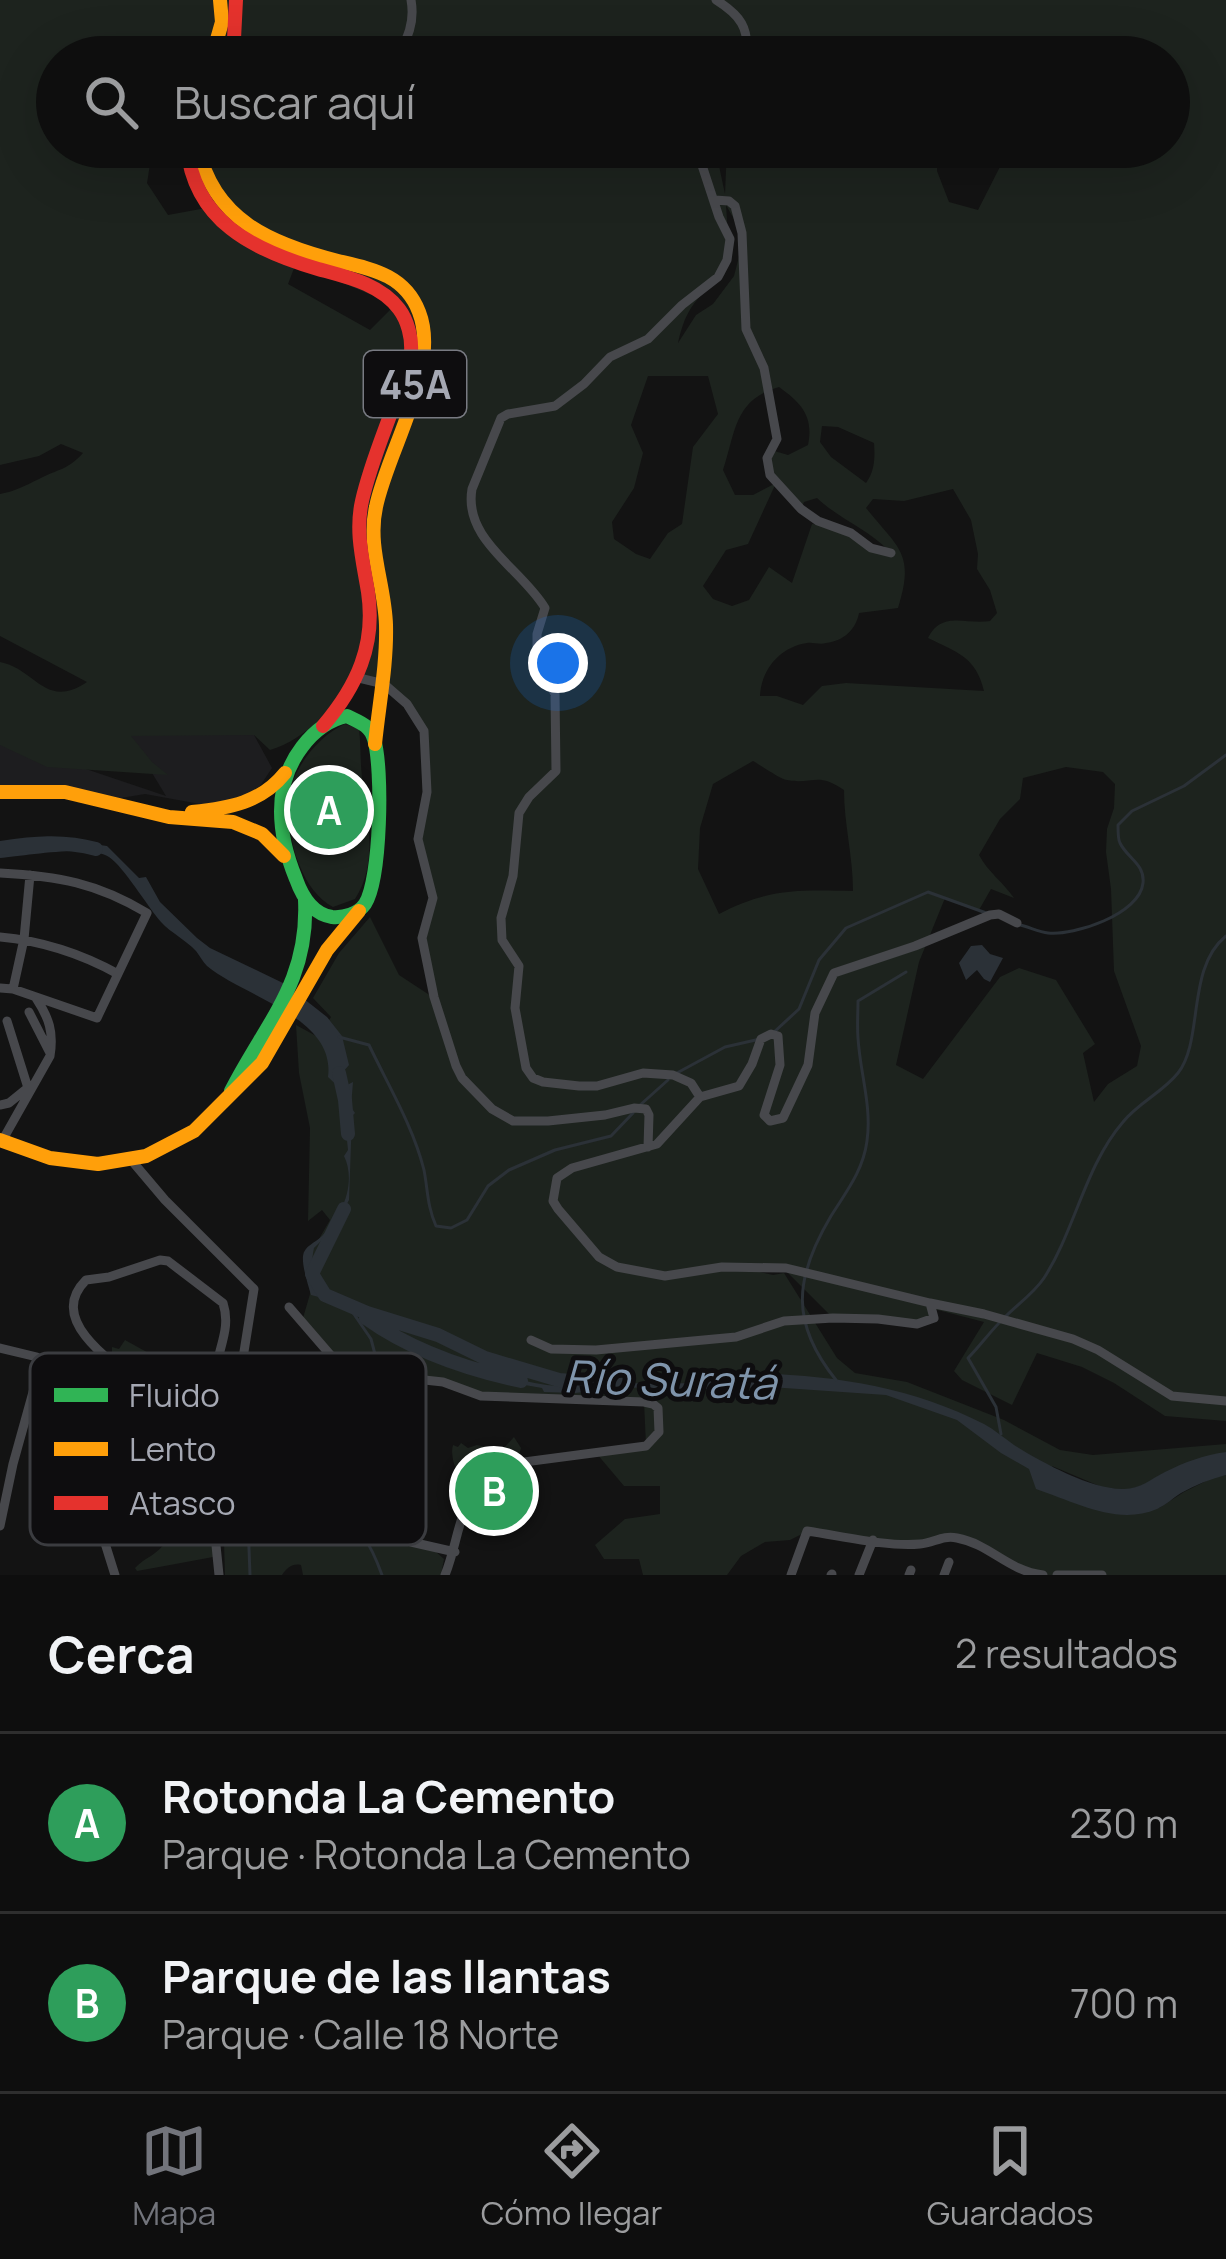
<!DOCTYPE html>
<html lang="es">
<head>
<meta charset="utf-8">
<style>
	body { margin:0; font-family:Manrope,sans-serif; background:#171717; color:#f1f3f6 }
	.you { position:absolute; left:558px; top:663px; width:42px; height:42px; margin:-30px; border:9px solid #fff; border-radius:50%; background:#1a73e8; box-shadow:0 0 0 18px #1a73e833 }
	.badge { display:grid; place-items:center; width:78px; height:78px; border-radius:50%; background:#72747b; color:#fff; font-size:39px; font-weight:700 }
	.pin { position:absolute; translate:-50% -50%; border:6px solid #fff; box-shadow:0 3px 12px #0006 }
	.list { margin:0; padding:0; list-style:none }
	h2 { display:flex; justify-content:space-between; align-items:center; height:156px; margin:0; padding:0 48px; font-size:51px }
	h2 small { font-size:39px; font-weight:400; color:#9b9c9e }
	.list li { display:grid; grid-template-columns:78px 1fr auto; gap:36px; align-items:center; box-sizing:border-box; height:180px; padding:0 48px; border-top:3px solid #2e2e2e }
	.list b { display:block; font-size:45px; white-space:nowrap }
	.list p { margin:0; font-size:39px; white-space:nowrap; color:#9b9c9e }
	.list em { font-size:39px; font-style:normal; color:#9b9c9e }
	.icon { flex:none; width:66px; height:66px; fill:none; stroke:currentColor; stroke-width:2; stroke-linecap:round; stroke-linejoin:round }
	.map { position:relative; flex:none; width:1226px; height:1575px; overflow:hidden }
	.search { position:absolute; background:#0e0e0e; box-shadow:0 12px 48px #0002; left:36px; right:36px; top:36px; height:132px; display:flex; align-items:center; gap:30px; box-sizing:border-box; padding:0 42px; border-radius:66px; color:#9b9c9e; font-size:45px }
	.sheet { height:516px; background:#0e0e0e }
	nav { display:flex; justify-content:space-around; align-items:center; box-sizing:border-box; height:168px; border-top:3px solid #2e2e2e; background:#0e0e0e; font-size:33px; color:#9b9c9e }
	nav a { display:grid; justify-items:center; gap:6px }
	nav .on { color:#72747b }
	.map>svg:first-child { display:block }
	.built { fill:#1d1d1f }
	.green { fill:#1d231e; fill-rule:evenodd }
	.water { fill:#2b3137 }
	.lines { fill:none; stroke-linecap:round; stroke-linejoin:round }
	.stream { stroke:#2b3137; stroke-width:3 }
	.river { stroke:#2b3137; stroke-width:14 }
	.street { stroke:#47484c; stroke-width:9 }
	.fast { stroke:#30b455; stroke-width:14 }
	.slow { stroke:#ff9f0a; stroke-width:14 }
	.jam { stroke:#e5322d; stroke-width:14 }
	.labels { text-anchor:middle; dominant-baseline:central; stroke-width:10; stroke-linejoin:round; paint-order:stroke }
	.shield { fill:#0e0d0f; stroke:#787a82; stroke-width:3 }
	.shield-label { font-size:39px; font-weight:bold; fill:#a5a8b3 }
	.water-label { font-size:45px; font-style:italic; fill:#7f94ab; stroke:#0e0d0f }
	.key { fill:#0e0d0f; stroke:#3b3c40; stroke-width:3 }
	.key-label { font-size:33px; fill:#a5a8b3 }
</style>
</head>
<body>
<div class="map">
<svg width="1226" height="1575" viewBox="0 0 1226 1575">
	<rect width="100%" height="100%" fill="#131313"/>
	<path class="built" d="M 129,735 L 254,735 L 272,768 L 260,786 L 242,797 L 211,806 L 145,794 L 121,798 L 0,788 L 0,740 L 166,796 Z"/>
	<path class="green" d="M 0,0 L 1226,0 L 1226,1421 L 1165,1416 L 1114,1383 L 1082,1367 L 1037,1353 L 1012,1405 L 962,1380 L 954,1371 L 984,1322 L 934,1309 L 934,1319 L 918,1323 L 833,1318 L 786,1271 L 760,1272 L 773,1275 L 784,1273 L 837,1358 L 855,1373 L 907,1382 L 1004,1420 L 1060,1450 L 1093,1455 L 1226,1444 L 1226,1452 L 1162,1474 L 1146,1484 L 1128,1490 L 1104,1488 L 1052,1466 L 1078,1503 L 1159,1508 L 1184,1492 L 1212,1478 L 1226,1475 L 1226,1575 L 1042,1575 L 962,1537 L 923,1544 L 808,1531 L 790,1540 L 765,1542 L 741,1556 L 727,1575 L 643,1575 L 639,1559 L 604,1559 L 595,1545 L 625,1519 L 660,1514 L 660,1486 L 624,1486 L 597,1454 L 646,1445 L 644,1402 L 481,1396 L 431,1380 L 359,1385 L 303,1318 L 310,1294 L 312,1251 L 330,1220 L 322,1210 L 308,1221 L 310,1128 L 299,1073 L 296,1025 L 318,1037 L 331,1017 L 313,998 L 339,953 L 370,917 L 399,975 L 431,996 L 424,946 L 432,885 L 418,849 L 425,798 L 420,721 L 407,704 L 360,678 C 334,706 307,739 270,750 L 254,735 L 131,736 L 152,762 L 168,775 L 47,767 L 0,745 L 0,662 C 36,669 45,710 87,682 L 0,636 L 0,494 C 16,491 24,486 39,479 C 58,469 68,470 83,453 L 61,444 L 39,456 L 0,465 ZM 57,57 L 1169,57 L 1169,147 L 1010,147 L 978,210 L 949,202 L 937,171 L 937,147 L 727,147 L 725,194 L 715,147 L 188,147 L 206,208 L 168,215 L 147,183 L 152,152 L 157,147 L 57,147 ZM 726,205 L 744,237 L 734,276 L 713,304 L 696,315 L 678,343 C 686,307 697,297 725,274 L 728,235 ZM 296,263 L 395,305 L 370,330 L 288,284 ZM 648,376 L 708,376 L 718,414 L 693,447 L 682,524 L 668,533 L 650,559 L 636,554 L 614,539 L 612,522 L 634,488 L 643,453 L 631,425 ZM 779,387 C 801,403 814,416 808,445 L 788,455 L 771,450 L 770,475 L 801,509 L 804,502 L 817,498 C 839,519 868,529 889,551 C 861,547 841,526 812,524 L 792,583 L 769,567 L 749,600 L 732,606 L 713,599 L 703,586 L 726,550 L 748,544 L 776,483 L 753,495 L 735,495 L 723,470 C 736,431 734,400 779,387 ZM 822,426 L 838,427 L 874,443 C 875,457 875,471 866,483 L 831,457 L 820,442 ZM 953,489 L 971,520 L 978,554 L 977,569 L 990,590 L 997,613 L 990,621 C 966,625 942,610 928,638 C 957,652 976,657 984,691 L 846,683 L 822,686 L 803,705 L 777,696 L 760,696 C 761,671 779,647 807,643 C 813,642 820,645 826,643 C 844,641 856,629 859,613 L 898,608 C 915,553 899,549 866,508 L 873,499 L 904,501 ZM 753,761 C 762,766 780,779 787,780 C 813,785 817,771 844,790 C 844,824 853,856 853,891 C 799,890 768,888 719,914 L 698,869 L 700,828 L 713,784 ZM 1066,767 L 1103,772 L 1115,784 L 1114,808 L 1107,829 L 1106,852 L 1111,889 L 1114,971 L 1141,1046 L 1137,1066 L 1108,1084 L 1094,1102 L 1083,1053 L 1095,1044 L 1056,980 L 1019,968 L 1000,977 L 923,1079 L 896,1065 L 919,962 L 945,898 L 979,910 L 991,889 L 1014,898 C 1003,882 988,872 979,855 L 1000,819 L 1020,799 L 1023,778 Z
		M 345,724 L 359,729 C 361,744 360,761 362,777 C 367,818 379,862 355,899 L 333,907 C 300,890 285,833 289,797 C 292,769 319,735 345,724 Z
		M 125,1340 L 172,1366 C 179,1377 190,1379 198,1388 L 203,1384 L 207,1387 L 200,1394 L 198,1408 L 188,1415 C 183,1395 175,1387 157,1378 L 153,1381 L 165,1393 L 151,1386 L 149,1379 L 132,1371 L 112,1353 L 112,1347 L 119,1349 Z
		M 216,1374 L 222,1390 L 234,1380 L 254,1381 L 263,1397 L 276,1392 L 281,1402 L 272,1405 C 290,1423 301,1443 326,1453 L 330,1468 L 344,1468 L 359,1443 L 366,1449 L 345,1488 L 348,1504 L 360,1511 L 375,1502 L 416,1443 L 416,1474 L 409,1487 L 418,1498 L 408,1522 L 399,1537 L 435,1551 L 444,1559 L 441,1575 L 303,1575 L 301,1565 C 292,1563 287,1568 282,1575 L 225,1575 L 223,1510 L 246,1501 L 247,1497 L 235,1477 C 205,1471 198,1463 190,1434 L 201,1416 Z
		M 514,1437 L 521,1448 L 517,1463 L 494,1466 L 480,1478 L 472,1464 L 466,1467 L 468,1475 L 463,1479 C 455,1473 450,1454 453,1445 L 458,1447 L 461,1443 L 468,1448 L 477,1445 L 502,1450 Z
		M 508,1467 L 509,1514 L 469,1505 L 487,1482 Z
		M 199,1529 L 213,1533 L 211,1545 L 215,1551 L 213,1557 C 188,1562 163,1566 137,1571 L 135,1568 C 145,1557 158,1555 166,1541 L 176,1542 L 177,1546 L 183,1541 L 199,1542 L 204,1538 Z"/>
	<path class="water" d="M 86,843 L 107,846 L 139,878 L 146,877 L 160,902 L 197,938 L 210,948 L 285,984 L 327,1017 L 342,1036 L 349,1065 L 343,1072 L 347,1085 L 353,1082 L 351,1107 L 355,1113 L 352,1116 L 349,1200 L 334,1228 L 314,1248 C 306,1284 324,1302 358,1314 L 363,1310 C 374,1312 377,1318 387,1321 C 423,1333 456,1348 490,1363 C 501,1369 512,1376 523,1380 C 562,1392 603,1383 643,1383 C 675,1382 704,1388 734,1373 C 819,1373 907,1384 984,1424 C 995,1430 1004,1438 1014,1445 C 1041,1462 1092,1490 1124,1489 C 1140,1489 1151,1479 1165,1472 C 1185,1462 1204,1455 1226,1452 L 1226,1475 C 1210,1479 1195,1485 1181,1493 C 1173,1498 1166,1505 1157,1509 C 1117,1526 1075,1502 1036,1489 L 1029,1469 L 1001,1453 L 957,1420 L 886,1395 L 770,1387 L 676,1390 L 625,1387 L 575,1393 L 544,1392 L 542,1388 L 508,1382 L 502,1374 L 491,1368 L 419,1332 L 373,1320 L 366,1321 L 323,1298 L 311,1295 C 308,1284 302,1267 303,1256 C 304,1246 315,1243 322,1236 C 342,1217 357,1183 344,1156 L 348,1150 L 345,1121 L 350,1114 L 345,1093 L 328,1077 C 336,1017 244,997 207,966 C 203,962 200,956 196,951 C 186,940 171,933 161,922 C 147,906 124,867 109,857 C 90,844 25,856 0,858 L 0,854 C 29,849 57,849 86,843 Z
		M 982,945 L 990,954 L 1003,958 L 990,982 L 984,979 L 977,970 L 966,980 L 959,963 L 971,946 Z"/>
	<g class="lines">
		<path class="stream" d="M 1020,925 C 1029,927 1039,932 1048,933 C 1074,936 1140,914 1143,883 C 1145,864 1127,858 1120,843 C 1118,840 1118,829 1118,825 L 1132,811 L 1184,786 L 1226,755
			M 773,1033 L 799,1009 L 819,960 L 846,928 L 928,892 L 989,914
			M 339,1037 L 369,1045 C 388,1085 413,1126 424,1170 C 428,1191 427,1205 436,1226 L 451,1228 L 467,1220 L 488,1186 L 509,1170 L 555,1150 L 611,1136 L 633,1113
			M 675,1074 L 725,1047 L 760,1039
			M 639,1106 L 668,1080
			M 347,1304 L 371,1339 L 381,1377
			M 836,1380 C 790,1323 794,1278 831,1216 C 846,1192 863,1171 867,1141 C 872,1106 860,1073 858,1038 C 857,1026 858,1013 858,1001 L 906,972
			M 380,1387 C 377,1404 373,1419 365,1435 C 353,1458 334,1479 333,1507 C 361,1528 370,1542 382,1575
			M 1001,1434 L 996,1407 L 968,1358 C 981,1345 991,1330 1005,1317 C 1018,1304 1034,1293 1044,1278 C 1075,1230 1085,1166 1123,1122 C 1138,1103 1163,1092 1178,1073 C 1204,1040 1186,968 1226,936
			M 250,1575 L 247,1496 L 294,1472 L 340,1473"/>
		<path class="river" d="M 0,848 C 33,843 63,840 96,849
			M 339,1073 L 345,1100 L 348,1134
			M 344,1209 L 312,1274 L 325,1295 L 367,1313 L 438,1335 L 485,1358 L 559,1380 L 622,1385
			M 366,1318 C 412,1351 465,1369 521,1381"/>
		<path class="street" d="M 716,0 C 740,15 750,28 746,57
			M 396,57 C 408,39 415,22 411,0
			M 715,200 L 729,201 L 735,206 L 742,233 L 746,329 L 764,368 L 777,439 L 767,458 L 770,475 L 801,509 L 818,521 L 851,533 L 871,548 L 891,553
			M 359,678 L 384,684 L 407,704 L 424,731 L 427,792 L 418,839 L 433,898 L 422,938 L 434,997 L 456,1066 L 462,1078 L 492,1109 L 513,1121 L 548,1121 L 605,1115 L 634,1108 L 646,1109 L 649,1115 L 648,1147
			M 0,873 C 58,876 97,883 147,913 L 97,1018 L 13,989 L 0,988
			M 0,937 C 43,941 80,953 118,974
			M 13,989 L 24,939 L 30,875
			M 29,1012 L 50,1053
			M 7,1021 L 28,1088
			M 700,1097 L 739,1086 L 752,1064 L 761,1039 L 771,1034 L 778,1036 L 780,1065 L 764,1115 L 770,1121 L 783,1118 L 808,1065 L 815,1013 L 834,973 L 915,946 L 990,915 L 999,914 L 1017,923
			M 0,1105 L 9,1103 L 30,1086
			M 2,1141 L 50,1056 C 54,1032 49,1018 36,998
			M 132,1161 L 165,1200 L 254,1289 L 239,1383 L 235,1390 L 229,1391 L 217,1385 C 212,1354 233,1334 223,1303 L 168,1261 L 160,1260 L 109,1277 L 86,1280 C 37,1329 145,1381 171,1407 L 170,1417 L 137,1478 L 135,1486 L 139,1492 L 162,1501
			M 930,1303 L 984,1314 L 1073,1339 L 1098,1350 L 1172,1396 L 1226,1401
			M 289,1307 L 359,1388
			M 531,1340 L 551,1349 L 596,1350 L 736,1337 L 784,1321 L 833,1318 L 878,1319 L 917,1324 L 934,1318 L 930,1303 L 786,1268 L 722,1267 L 665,1276 L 617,1267 L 599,1257 L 558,1209 L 553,1201 L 557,1178 L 572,1168 L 657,1144 L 700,1097 L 691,1083 L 673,1075 L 643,1073 L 597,1086 L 579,1086 L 543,1082 L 533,1078 L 526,1068 L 515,1008 L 519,966 L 502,940 L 501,918 L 513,876 L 519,813 L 529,797 L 556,771 L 555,694 L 541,667 L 537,652 L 537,634 L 545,608 C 522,569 463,540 472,489 L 501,418 L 508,414 L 555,406 L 584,384 L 610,357 L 648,339 L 682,305 L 718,277 L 727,260 L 730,239 L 719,217 L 696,147
			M 0,1348 L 37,1357 L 40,1367 L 13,1464 L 0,1526
			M 241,1373 L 292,1430 L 340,1395 L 371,1382 L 406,1378 L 443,1382 L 481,1396 L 644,1402 L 653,1404 L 658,1408 L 659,1432 L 646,1446 L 509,1464 C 493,1475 474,1490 466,1507 C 457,1528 454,1553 445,1575
			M 152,1449 L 208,1494 L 212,1506 L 219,1575
			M 54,1458 L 111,1364
			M 411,1542 L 455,1552
			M 115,1575 L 104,1540 L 111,1528 L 199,1485
			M 791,1575 L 807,1531 C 842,1536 886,1547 920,1544 C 934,1543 942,1535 957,1538 C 990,1544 1008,1571 1043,1575
			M 831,1575 L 832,1574
			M 859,1575 L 873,1540
			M 909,1575 L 911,1570
			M 944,1575 L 949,1562
			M 1057,1575 L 1102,1575"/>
		<path class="fast" d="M 347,716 C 359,722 370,725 374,739 C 383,768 381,879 365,904 C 358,914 344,918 332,917 C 312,914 302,896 296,879 C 278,835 272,786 302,747 C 314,731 328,720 347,716 Z
			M 231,1091 C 266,1022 309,983 305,900"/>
		<path class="slow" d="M 212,57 L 222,22 L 220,0
			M 198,147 C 213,220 271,244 338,261 C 372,269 405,275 419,312 C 441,368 387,451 376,507 C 367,547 385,585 386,625 C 387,665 379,704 375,744
			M 0,792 L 65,792 L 169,817 L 233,822 L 262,834 L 284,856
			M 192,812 C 229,808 261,803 285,773
			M 0,1140 L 50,1158 L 98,1164 L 146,1156 L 194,1131 L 262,1063 L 327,950 L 359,911"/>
		<path class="jam" d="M 226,57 L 234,39 L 236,0
			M 187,147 C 194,221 253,250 318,269 C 347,277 380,284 399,309 C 408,321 412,338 411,352 C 409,368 402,382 397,396 C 385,431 370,465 362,501 C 355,532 363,561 368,592 C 376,645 357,686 323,726"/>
	</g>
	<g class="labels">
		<rect class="shield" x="364" y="351" width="102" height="66" rx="9"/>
		<g class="shield-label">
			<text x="415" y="384">45A</text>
		</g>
		<g class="water-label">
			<text transform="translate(670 1379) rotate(2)">Río Suratá</text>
		</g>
	</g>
	<rect x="30" y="1353" width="396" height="192" rx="18" class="key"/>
	<rect x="54" y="1388" width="54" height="14" fill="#30b455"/>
	<rect x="54" y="1442" width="54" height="14" fill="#ff9f0a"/>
	<rect x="54" y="1496" width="54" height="14" fill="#e5322d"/>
	<g class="key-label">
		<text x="129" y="1407">Fluido</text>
		<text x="129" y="1461">Lento</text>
		<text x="129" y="1515">Atasco</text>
	</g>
</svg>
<div class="you"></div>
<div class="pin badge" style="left:329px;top:810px;background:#2e9e5b">A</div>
<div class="pin badge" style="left:494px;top:1491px;background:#2e9e5b">B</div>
<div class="search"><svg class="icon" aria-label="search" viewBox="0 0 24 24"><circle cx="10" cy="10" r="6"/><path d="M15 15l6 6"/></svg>Buscar aquí</div>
</div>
<section class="sheet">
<h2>Cerca<small>2 resultados</small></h2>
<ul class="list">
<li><span class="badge" style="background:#2e9e5b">A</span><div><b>Rotonda La Cemento</b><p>Parque · Rotonda La Cemento</p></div><em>230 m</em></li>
<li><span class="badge" style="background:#2e9e5b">B</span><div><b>Parque de las llantas</b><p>Parque · Calle 18 Norte</p></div><em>700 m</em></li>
</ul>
</section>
<nav>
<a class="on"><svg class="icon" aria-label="map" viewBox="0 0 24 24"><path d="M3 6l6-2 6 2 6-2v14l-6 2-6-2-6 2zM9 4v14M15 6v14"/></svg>Mapa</a>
<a><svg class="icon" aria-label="directions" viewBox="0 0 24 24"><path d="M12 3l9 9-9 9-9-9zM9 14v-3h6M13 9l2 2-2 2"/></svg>Cómo llegar</a>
<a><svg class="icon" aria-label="saved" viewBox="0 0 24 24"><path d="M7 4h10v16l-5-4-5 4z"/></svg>Guardados</a>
</nav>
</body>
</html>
